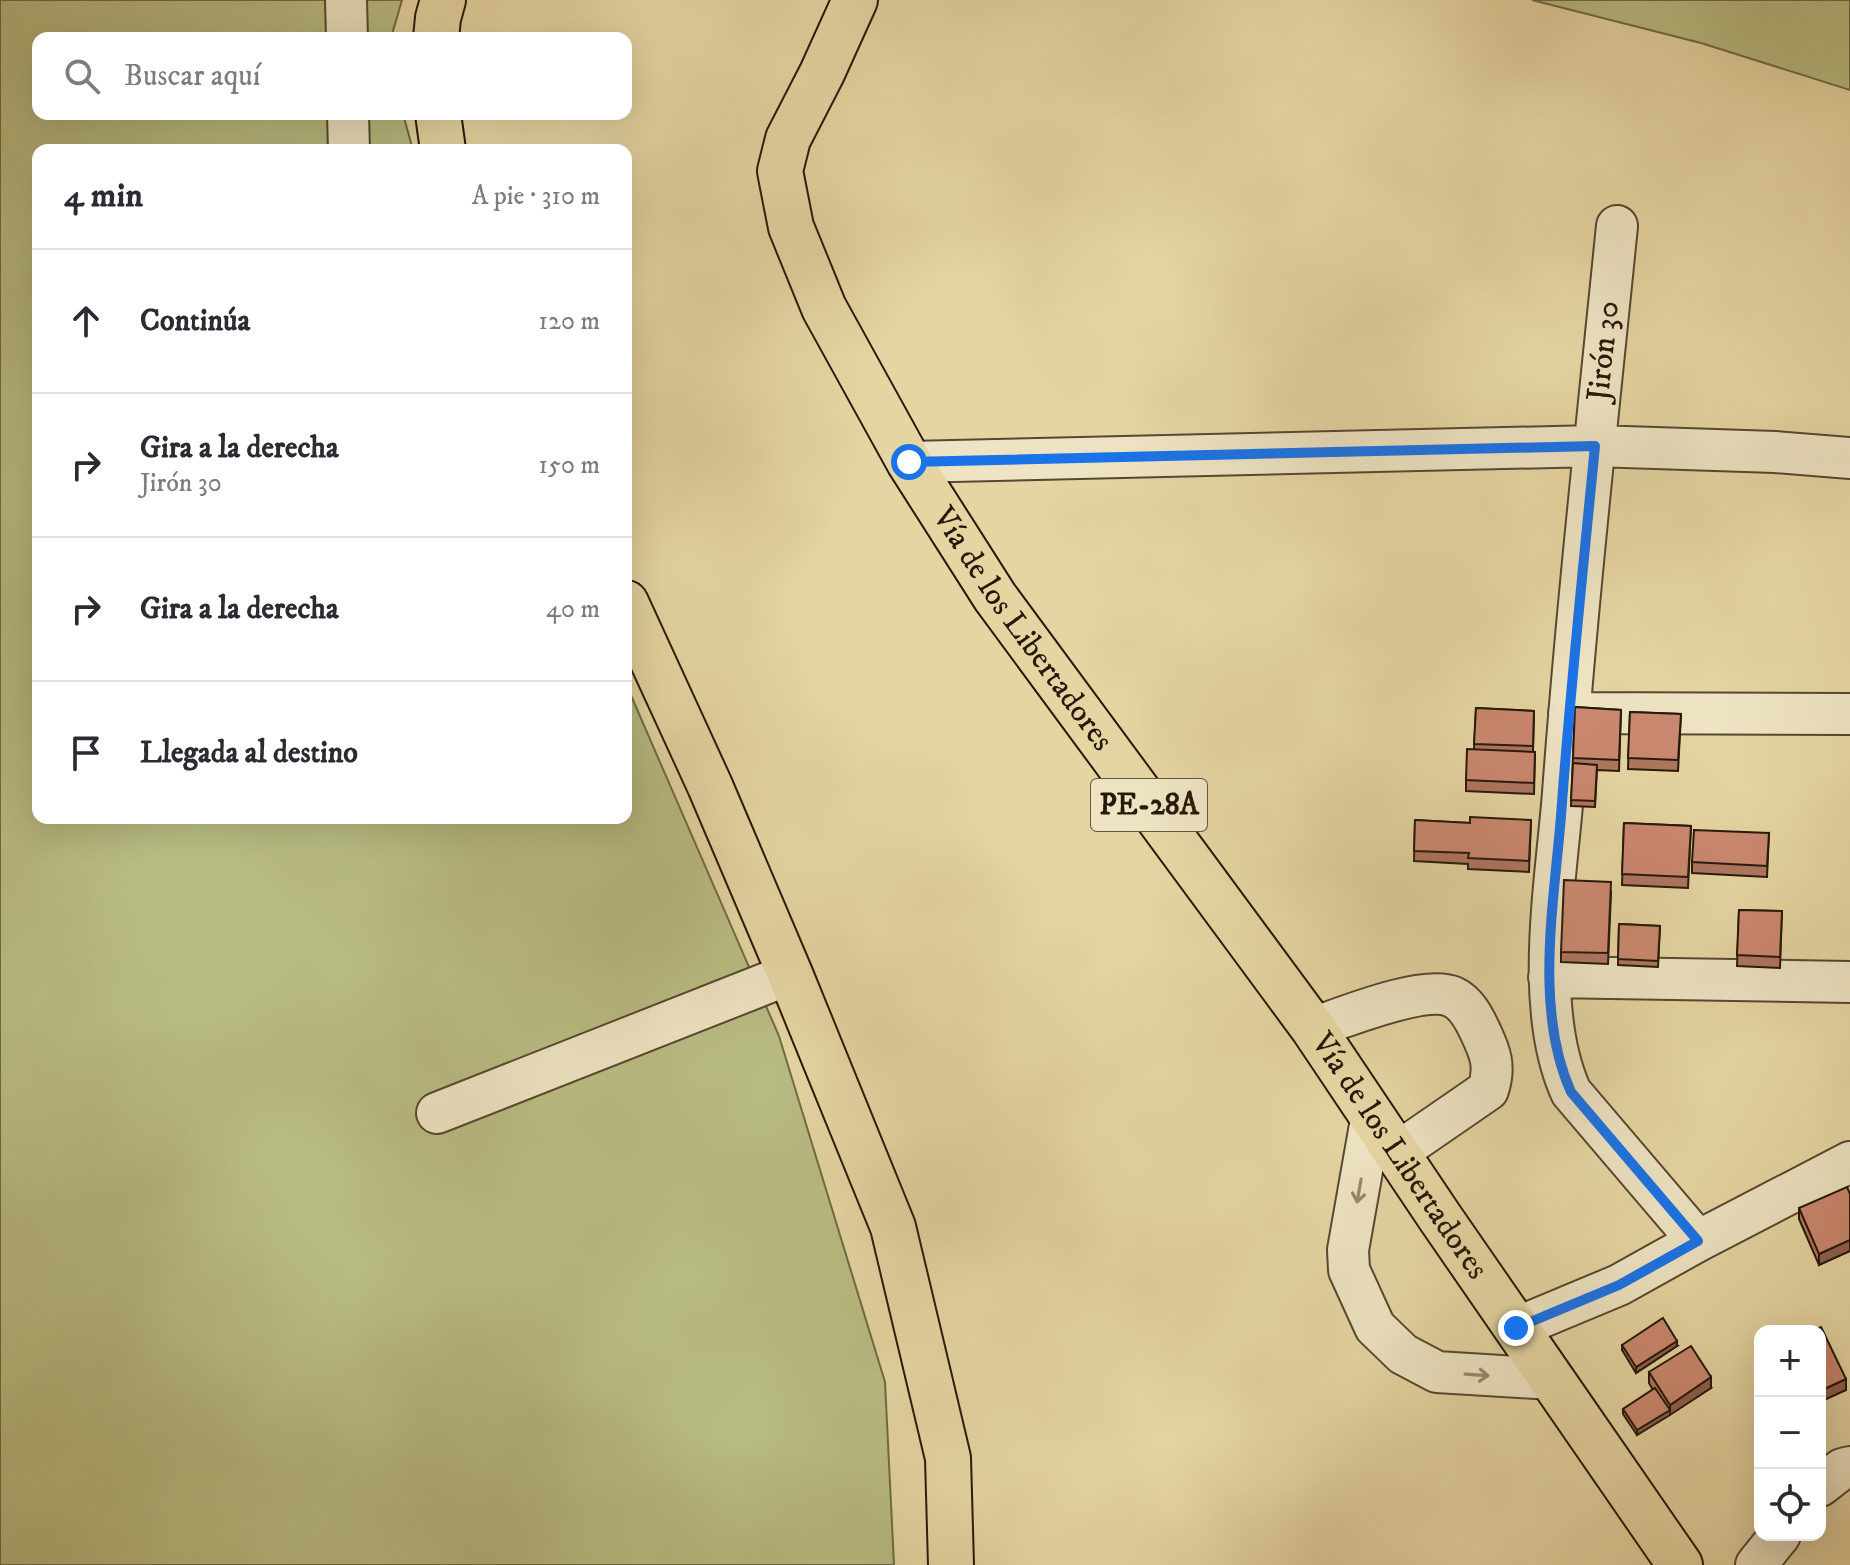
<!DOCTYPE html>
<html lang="es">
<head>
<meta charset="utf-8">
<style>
	body { margin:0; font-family:"IM FELL DW Pica",serif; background:#f7f7f7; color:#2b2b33 }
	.controls { position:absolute; right:24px; bottom:24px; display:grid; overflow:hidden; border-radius:16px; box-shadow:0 8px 32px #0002 }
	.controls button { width:72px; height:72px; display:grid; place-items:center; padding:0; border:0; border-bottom:2px solid #e1e1e2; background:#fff; color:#2b2b33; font:40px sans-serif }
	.stop { position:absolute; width:24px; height:24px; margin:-18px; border:6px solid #1a73e8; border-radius:50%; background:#fff }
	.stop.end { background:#1a73e8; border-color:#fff; box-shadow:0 2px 8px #0008 }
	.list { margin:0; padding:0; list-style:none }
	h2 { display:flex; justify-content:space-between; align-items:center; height:104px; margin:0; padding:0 32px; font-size:34px }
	h2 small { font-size:26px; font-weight:400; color:#7c7c81 }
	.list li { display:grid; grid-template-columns:52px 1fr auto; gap:24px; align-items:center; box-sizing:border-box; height:144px; padding:0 32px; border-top:2px solid #e1e1e2 }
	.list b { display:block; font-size:30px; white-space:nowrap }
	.list p { margin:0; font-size:26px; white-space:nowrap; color:#7c7c81 }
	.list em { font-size:26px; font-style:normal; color:#7c7c81 }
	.icon { flex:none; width:44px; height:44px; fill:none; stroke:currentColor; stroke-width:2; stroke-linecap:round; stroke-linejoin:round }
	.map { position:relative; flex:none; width:1850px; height:1565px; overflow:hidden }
	.search { position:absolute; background:#fff; box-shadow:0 8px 32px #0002; left:32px; top:32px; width:600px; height:88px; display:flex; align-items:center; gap:20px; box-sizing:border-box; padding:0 28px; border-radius:16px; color:#7c7c81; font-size:30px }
	.panel { position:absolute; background:#fff; box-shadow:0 8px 32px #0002; left:32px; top:144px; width:600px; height:680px; border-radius:16px }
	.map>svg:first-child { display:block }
	.green { fill:#b8bc82; stroke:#6f6a46; stroke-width:2 }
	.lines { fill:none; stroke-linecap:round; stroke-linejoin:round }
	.minor-casing { stroke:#564831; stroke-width:44 }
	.highway-casing { stroke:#26190b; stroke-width:48 }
	.minor { stroke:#eee4c3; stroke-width:40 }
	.highway { stroke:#e5d5a2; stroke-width:44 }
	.wall { fill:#af7560; stroke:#26190b; stroke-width:2 }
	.shaded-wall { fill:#8e5f4e; stroke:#26190b; stroke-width:2 }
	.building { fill:#cb8870; stroke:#26190b; stroke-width:2 }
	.oneway { stroke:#948970 }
	.route { stroke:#1a73e8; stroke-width:10 }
	.labels { text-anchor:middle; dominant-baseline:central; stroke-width:6; stroke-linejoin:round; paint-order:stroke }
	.shield { fill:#eee4c3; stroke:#625642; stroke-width:2 }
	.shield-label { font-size:30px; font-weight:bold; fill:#26190b }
	.street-label { font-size:32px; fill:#26190b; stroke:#eee4c3 }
</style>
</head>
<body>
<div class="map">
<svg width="1850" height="1565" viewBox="0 0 1850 1565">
	<rect width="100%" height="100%" fill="#e5d5a2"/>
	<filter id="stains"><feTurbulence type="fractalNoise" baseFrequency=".0025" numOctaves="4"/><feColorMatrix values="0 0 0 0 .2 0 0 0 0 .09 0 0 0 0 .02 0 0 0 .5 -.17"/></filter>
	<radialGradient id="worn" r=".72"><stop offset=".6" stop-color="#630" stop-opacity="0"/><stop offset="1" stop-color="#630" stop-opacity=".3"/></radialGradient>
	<path class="green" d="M 0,0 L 402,0 L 391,38 L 38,38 L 38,114 L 403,114 L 413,150 L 38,150 L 38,818 L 626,818 L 626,684 L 779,1036 L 885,1382 L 894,1565 L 0,1565 Z
		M 1532,0 L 1850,0 L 1850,90 L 1701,43 Z"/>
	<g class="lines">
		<g class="minor-casing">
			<path id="minor" d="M 346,0 L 347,38
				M 348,114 L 349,150
				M 1617,226 C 1598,415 1577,604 1563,793 C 1556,883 1533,1008 1571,1092 L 1698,1241
				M 909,462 L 1595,446 L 1775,452 L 1850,458
				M 1569,713 L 1850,714
				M 1549,977 L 1850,982
				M 1313,1028 C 1342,1018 1425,984 1453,997 C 1466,1003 1474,1018 1480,1031 C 1490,1052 1496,1066 1488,1090 L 1398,1152
				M 437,1113 L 790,974
				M 1372,1114 L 1348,1250 L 1349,1270 L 1375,1327 L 1403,1354 L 1437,1372 L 1552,1379
				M 1516,1328 L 1619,1285 L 1698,1241 L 1850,1162
				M 1820,1486 L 1842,1469 L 1850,1467
				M 1756,1565 L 1780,1535"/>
		</g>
		<g class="highway-casing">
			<g id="highway">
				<path id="s1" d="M 855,0 L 822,73 L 788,139 L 780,171 L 791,227 L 824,308 L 909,462 L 995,597 L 1313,1028 L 1439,1216 L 1680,1565"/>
				<path d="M 436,38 L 438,18 L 443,0"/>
				<path d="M 438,114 L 443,150"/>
				<path d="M 626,603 L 710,786 L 790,974 L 893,1227 L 948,1458 L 951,1565"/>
			</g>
		</g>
		<use href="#minor" class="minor"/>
		<use href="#highway" class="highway"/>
	</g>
	<path class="wall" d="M 1575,707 L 1621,710 L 1619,771 L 1597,770 L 1595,807 L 1571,806 Z
		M 1476,708 L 1534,711 L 1533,752 L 1535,752 L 1534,794 L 1466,791 L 1466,780 L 1474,749 Z
		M 1630,712 L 1681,714 L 1678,771 L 1628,769 Z
		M 1415,820 L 1470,823 L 1531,820 L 1529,872 L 1468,869 L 1468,864 L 1414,861 Z
		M 1624,823 L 1691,826 L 1688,888 L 1622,885 Z
		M 1769,833 L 1767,877 L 1692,873 L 1692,862 Z
		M 1611,893 L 1608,964 L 1561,962 L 1561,952 Z
		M 1739,910 L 1782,911 L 1780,968 L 1737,966 Z
		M 1619,924 L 1660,926 L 1658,967 L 1618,965 Z
		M 1850,1194 L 1850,1251 L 1819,1265 L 1799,1219 L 1799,1208 Z
		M 1622,1345 L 1677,1346 L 1636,1373 L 1622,1350 Z
		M 1649,1372 L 1711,1388 L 1637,1435 L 1623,1414 L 1623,1409 L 1653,1390 L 1649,1383 Z"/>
	<path class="shaded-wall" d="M 1850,1240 L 1850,1251 L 1819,1265 L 1819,1254 Z
		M 1677,1341 L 1677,1346 L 1636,1373 L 1636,1367 Z
		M 1711,1377 L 1711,1388 L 1670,1415 L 1670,1405 Z
		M 1846,1379 L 1846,1390 L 1820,1402 L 1820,1391 Z
		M 1670,1410 L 1670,1415 L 1637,1435 L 1637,1430 Z"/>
	<path class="building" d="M 1575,707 L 1621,710 L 1619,760 L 1573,758 Z
		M 1476,708 L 1534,711 L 1533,746 L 1474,744 Z
		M 1630,712 L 1681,714 L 1678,760 L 1628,758 Z
		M 1467,749 L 1535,752 L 1534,783 L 1466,780 Z
		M 1573,763 L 1597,765 L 1595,801 L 1571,800 Z
		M 1470,817 L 1531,820 L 1529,861 L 1468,858 L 1469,853 L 1414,851 L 1415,820 L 1470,823 Z
		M 1624,823 L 1691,826 L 1688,877 L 1622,874 Z
		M 1694,830 L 1769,833 L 1767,866 L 1692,862 Z
		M 1564,880 L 1611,882 L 1608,953 L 1561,952 Z
		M 1739,910 L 1782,911 L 1780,957 L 1737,955 Z
		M 1619,924 L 1660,926 L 1658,961 L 1618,959 Z
		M 1847,1187 L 1850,1194 L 1850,1240 L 1819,1254 L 1799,1208 Z
		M 1663,1318 L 1677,1341 L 1636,1367 L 1622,1345 Z
		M 1821,1327 L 1846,1379 L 1820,1391 L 1820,1331 L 1813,1331 Z
		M 1691,1346 L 1711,1377 L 1670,1405 L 1649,1372 Z
		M 1655,1388 L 1670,1410 L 1637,1430 L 1623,1409 Z"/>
	<defs><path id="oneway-shaft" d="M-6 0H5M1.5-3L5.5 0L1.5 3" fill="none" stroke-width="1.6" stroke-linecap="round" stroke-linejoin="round" transform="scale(2)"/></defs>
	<g class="oneway">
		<use href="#oneway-shaft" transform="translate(1359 1191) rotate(100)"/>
		<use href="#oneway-shaft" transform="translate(1477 1375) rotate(4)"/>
	</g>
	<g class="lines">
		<path class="route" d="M 909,462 L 1595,446 C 1583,569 1570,692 1561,816 C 1554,903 1534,1010 1571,1092 L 1698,1241 L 1619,1285 L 1516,1328"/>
	</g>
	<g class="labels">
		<rect class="shield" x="1091" y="779" width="116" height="52" rx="6"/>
		<g class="shield-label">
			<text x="1149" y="805">PE-28A</text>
		</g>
		<g class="street-label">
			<text transform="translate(1604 351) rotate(-84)">Jirón 30</text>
			<text stroke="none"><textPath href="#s1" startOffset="710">Vía de los Libertadores</textPath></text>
			<text stroke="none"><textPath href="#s1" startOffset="1358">Vía de los Libertadores</textPath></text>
		</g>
	</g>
	<rect width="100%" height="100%" filter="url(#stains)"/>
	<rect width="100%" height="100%" fill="url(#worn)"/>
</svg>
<div class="controls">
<button>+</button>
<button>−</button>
<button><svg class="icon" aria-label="locate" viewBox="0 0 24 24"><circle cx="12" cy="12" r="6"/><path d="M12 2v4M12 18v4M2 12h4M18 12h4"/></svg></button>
</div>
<div class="stop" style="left:909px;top:462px"></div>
<div class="stop end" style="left:1516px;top:1328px"></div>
<div class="search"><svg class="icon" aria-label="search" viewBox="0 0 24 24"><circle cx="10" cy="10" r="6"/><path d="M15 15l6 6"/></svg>Buscar aquí</div>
<section class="panel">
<h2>4 min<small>A pie · 310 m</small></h2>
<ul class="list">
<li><svg class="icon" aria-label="ahead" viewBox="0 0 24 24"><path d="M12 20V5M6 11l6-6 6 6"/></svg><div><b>Continúa</b></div><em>120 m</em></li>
<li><svg class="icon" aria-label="right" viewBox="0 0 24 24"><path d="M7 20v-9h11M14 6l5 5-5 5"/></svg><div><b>Gira a la derecha</b><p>Jirón 30</p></div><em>150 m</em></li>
<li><svg class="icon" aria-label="right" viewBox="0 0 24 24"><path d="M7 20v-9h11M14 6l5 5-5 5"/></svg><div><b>Gira a la derecha</b></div><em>40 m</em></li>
<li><svg class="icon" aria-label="arrive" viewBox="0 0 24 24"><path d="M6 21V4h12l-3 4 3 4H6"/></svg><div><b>Llegada al destino</b></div></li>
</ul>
</section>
</div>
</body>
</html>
